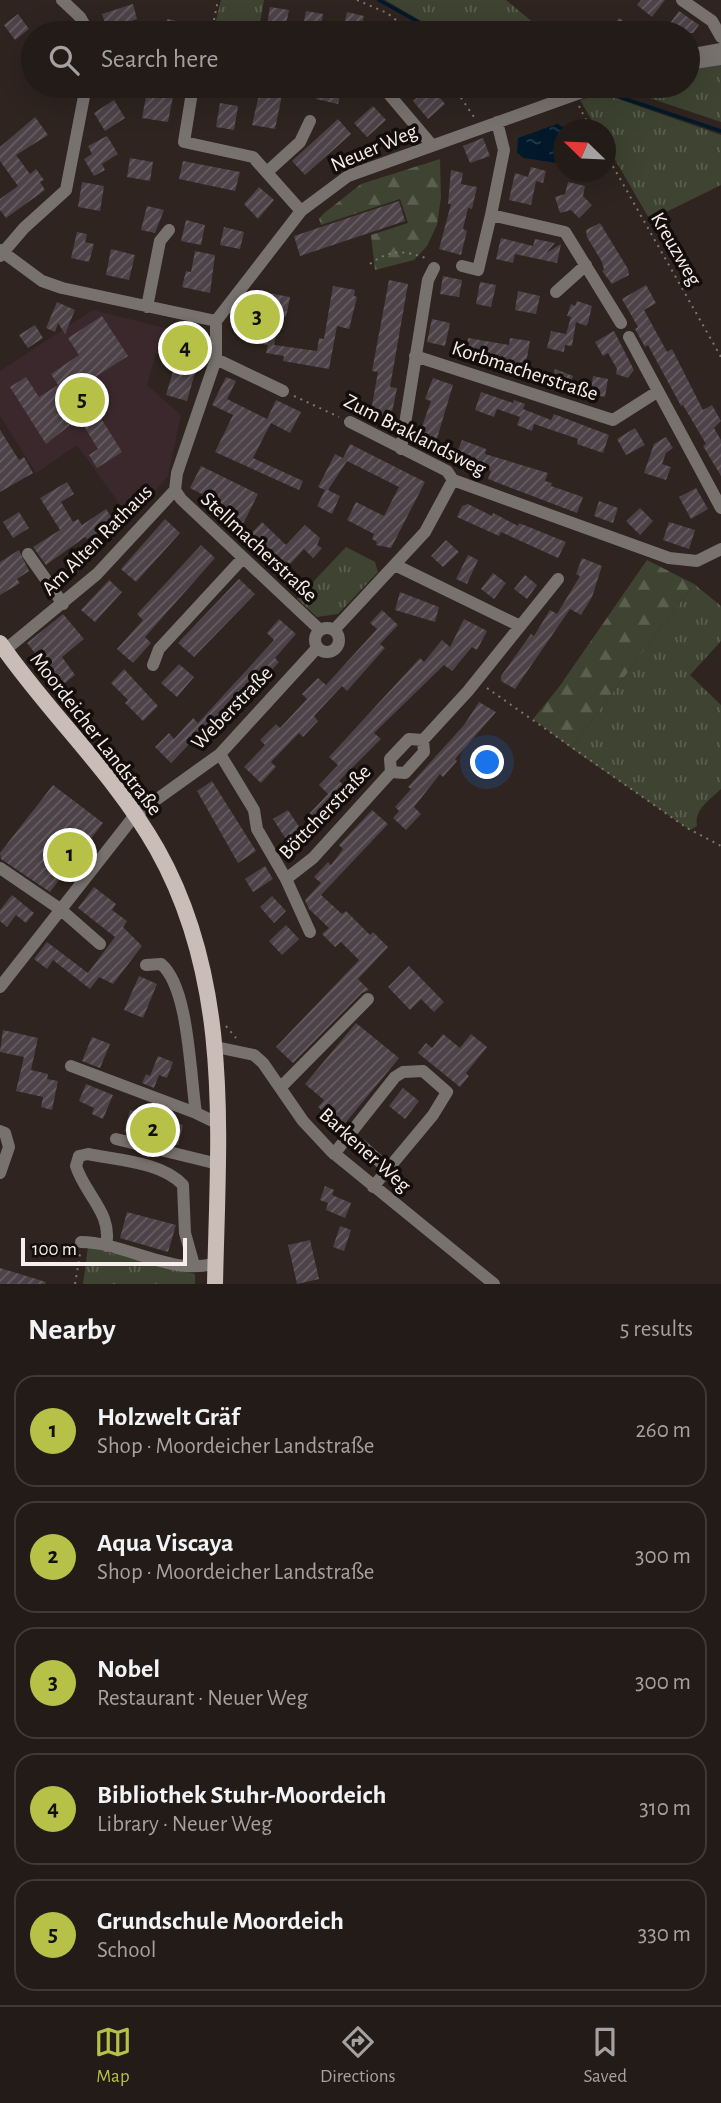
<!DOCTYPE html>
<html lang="en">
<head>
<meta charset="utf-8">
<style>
	body { margin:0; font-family:"Alegreya Sans",sans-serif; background:#2f2824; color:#f1f3f6 }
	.compass { position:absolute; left:553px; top:119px; width:63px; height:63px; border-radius:50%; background:#231b17; box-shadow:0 7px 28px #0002; rotate:293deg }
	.scale { position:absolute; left:21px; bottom:18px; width:166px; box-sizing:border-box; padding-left:7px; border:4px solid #f7efec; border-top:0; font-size:19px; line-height:24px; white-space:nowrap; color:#f7efec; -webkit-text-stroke:5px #130e0c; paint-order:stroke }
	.you { position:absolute; left:488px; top:763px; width:24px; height:24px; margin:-18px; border:5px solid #fff; border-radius:50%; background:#1a73e8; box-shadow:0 0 0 10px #1a73e833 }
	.badge { display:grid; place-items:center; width:46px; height:46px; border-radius:50%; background:#b7c147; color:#111; font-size:23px; font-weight:700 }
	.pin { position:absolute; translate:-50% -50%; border:4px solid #fff; box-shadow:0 2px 7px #0006 }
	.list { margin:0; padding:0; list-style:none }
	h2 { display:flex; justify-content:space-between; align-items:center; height:91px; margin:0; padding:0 28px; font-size:30px }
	h2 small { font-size:23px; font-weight:400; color:#a3a1a1 }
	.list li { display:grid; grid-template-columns:46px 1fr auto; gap:21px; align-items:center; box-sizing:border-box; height:112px; margin:0 14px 14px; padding:0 14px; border:2px solid #403936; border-radius:21px }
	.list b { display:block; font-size:26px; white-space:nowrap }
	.list p { margin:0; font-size:23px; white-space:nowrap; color:#a3a1a1 }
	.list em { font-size:23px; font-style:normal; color:#a3a1a1 }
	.icon { flex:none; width:38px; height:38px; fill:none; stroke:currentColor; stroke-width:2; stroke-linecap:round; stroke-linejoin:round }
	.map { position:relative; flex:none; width:721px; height:1284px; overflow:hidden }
	.search { position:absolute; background:#231b17; box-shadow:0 7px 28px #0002; left:21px; right:21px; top:21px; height:77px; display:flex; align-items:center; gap:18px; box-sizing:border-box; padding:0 24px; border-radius:38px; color:#a3a1a1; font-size:26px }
	.sheet { height:721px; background:#231b17 }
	nav { display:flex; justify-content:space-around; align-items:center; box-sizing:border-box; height:98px; border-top:2px solid #403936; background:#231b17; font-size:19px; color:#a3a1a1 }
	nav a { display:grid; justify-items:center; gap:4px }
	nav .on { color:#b7c147 }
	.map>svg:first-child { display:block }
	.education { fill:#3b282d }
	.grass { fill:url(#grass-tufts) }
	.forest { fill:url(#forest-firs) }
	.water { fill:url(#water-ripples) }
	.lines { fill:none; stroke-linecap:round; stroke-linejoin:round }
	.stream { stroke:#00192b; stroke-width:3.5 }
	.building { fill:url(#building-hatch) }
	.path { stroke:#7f7571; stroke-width:2; stroke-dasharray:2 5; stroke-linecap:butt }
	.minor { stroke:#78726f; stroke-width:12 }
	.major { stroke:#cabdb8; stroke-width:16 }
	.labels { text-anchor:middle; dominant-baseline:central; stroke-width:7; stroke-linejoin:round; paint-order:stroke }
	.street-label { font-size:21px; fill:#f7efec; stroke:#130e0c }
</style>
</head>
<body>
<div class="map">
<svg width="721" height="1284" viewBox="0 0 721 1284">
	<defs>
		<pattern id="grass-tufts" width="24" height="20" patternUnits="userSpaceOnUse" patternTransform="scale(1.75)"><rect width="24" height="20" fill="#3e4431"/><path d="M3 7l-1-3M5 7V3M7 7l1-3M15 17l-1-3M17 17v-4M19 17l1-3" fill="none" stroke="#5b5f4f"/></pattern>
		<pattern id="forest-firs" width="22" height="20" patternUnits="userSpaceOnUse" patternTransform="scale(1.75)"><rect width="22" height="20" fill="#3e4431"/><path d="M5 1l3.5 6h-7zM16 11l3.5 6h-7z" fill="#5b5f4f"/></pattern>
		<pattern id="water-ripples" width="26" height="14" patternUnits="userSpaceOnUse" patternTransform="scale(1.75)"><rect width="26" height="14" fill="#00192b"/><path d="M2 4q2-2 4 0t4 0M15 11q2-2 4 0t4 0" fill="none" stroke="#263b4a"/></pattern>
		<pattern id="building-hatch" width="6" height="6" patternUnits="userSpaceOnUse" patternTransform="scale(1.75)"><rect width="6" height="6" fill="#4d4248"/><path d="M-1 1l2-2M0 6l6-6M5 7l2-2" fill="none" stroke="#675e63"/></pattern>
	</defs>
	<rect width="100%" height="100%" fill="#2f241f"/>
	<path class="education" d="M 93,310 L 173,330 L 166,356 L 156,353 L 147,385 L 181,415 L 168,476 L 131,520 L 77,445 L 36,473 L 0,416 L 0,371 Z"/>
	<path class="grass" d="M 221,0 L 264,0 L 259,28 L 216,21 Z
		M 385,0 L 506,0 L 546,33 L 442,33 Z
		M 721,64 L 721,122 L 620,88 L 688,86 L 688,69 Z
		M 604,94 L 721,135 L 721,185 L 650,220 L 606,144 L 606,130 L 597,129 L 580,100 Z
		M 346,547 L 375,562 L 378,572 L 338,614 L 317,617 L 297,599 Z
		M 694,584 L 721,606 L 721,641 L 690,675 L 721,705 L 721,789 C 710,800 694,809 697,826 L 690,830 L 571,748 Z
		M 88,1247 L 195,1274 L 195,1284 L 83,1284 Z"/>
	<path class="forest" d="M 440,159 L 441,197 L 437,225 L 427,246 L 414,260 L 375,270 L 371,235 L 408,223 L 400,199 L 321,225 L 319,219 L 323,214 L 361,184 Z
		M 647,560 L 694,584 L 571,748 L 533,719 L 559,687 Z"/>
	<path class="water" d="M 557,124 L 567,129 L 564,130 L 563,164 L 524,158 L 517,153 L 518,138 Z"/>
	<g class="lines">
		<path class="stream" d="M 379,0 L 438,33
			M 611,94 L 721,131"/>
	</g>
	<path class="building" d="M 641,0 L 665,0 L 652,17 L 637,5 Z
		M 133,4 L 137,19 L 107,29 L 102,14 Z
		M 270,7 L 289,10 L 285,29 L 267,25 Z
		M 306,11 L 323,14 L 320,33 L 302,31 Z
		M 679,11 L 699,25 L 693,33 L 677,33 L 668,26 Z
		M 347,12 L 364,16 L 360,33 L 342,33 Z
		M 18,14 L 29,29 L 15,40 L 4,25 Z
		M 619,18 L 641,33 L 608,33 Z
		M 167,19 L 188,23 L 186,33 L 164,33 Z
		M 148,86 L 175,86 L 168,122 L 142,118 Z
		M 261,86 L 284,86 L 275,129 L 252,125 Z
		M 319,86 L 342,86 L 338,104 L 316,99 Z
		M 430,86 L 445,104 L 428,119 L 413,101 Z
		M 114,100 L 125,118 L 105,131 L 94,113 Z
		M 220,103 L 238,106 L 234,130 L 216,127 Z
		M 373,106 L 386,120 L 367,137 L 354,123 Z
		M 35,117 L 48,135 L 16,155 L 30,174 L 36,169 L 44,180 L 40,182 L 45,190 L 6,218 L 0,210 L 0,199 L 18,186 L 0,161 L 0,147 Z
		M 338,119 L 351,134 L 305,175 L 292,161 Z
		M 107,136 L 118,154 L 102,164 L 105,170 L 94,176 L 84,159 L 92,154 L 88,146 Z
		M 483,138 L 490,156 L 470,163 L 463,146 Z
		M 130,158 L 153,162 L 150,181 L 127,177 Z
		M 183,161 L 240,172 L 235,191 L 179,179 Z
		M 531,167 L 546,171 L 543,183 L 536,181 L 531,205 L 509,200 L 515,173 L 528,177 Z
		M 451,170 L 463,173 L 461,184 L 477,187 L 472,209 L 468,208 L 463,229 L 467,231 L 461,255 L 439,249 L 451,204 L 448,204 Z
		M 82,182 L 104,186 L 100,211 L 78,207 Z
		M 568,182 L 585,186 L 583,196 L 592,205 L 579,218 L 571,210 L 560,213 L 555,197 L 565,194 Z
		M 259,187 L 274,200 L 258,219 L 244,204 Z
		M 399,201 L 405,221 L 300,256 L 294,236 Z
		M 147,206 L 164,210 L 155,233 L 141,230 Z
		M 186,220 L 205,225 L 201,245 L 181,241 Z
		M 600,223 L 628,269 L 629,275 L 612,284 L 602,271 L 604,270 L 602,262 L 587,237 L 586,230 Z
		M 224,227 L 244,232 L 240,249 L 220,245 Z
		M 77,232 L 87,234 L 85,242 L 94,244 L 89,262 L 71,258 Z
		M 501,238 L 533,246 L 535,239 L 555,243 L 546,253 L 561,244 L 557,263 L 515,254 L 513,263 L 496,259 Z
		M 111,249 L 135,255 L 129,280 L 106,275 Z
		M 195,251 L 215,255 L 210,293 L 182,287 L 186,271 L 191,272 Z
		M 443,276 L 462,280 L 459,297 L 440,294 Z
		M 389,280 L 408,284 L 390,387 L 397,388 L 389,427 L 369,422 L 378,372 L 372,371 Z
		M 480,282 L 496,285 L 491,307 L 476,304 Z
		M 646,285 L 656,303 L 644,310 L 667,352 L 672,349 L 703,410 L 712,405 L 721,421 L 714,428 L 721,440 L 721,476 L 703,446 L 706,444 L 683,405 L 681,406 L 648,345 L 645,347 L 635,329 L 638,327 L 622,299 Z
		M 333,286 L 355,290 L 354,296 L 357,297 L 349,329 L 337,326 L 329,369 L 283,361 L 284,356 L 266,353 L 268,345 L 248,341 L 258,291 L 290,297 L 286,317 L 280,316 L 274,345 L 317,351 L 319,338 L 324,339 Z
		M 518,291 L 540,296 L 536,314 L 515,310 Z
		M 577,301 L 592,306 L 588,323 L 586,326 L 576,322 L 572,346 L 565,345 L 564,352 L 547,348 L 551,331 L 566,334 L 571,317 L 567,316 L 571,304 L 575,306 Z
		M 57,302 L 75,310 L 65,334 L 58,323 L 55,332 L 46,328 Z
		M 102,316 L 128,356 L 81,386 L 122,452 L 97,468 L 89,455 L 98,449 L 79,418 L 46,444 L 10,387 L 26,377 L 39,397 L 58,385 L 51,374 L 79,355 L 68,338 Z
		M 432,319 L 450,323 L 445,346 L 427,342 Z
		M 35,325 L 43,338 L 28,348 L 19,335 Z
		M 614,331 L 634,370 L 628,378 L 616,374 L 617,369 L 608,353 L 603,356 L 595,342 Z
		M 175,338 L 199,345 L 194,360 L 198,362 L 187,401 L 166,395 L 177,358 L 169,356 Z
		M 468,338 L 509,345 L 510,338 L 530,341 L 525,369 L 465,357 Z
		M 555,369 L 573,376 L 568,390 L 550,383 Z
		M 593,376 L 608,379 L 605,397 L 590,394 Z
		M 226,377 L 236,381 L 227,399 L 267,419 L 276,400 L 301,412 L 290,433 L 271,423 L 253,458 L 303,481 L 299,490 L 215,452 L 233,415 L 212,405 Z
		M 433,378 L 453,385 L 435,445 L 418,438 L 431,401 L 425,399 Z
		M 481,392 L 513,403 L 514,400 L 525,404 L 523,409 L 551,420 L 554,414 L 609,435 L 603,453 L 577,444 L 578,439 L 534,424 L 532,431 L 517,425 L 520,417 L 497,409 L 494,417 L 475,410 Z
		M 635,428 L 645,445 L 626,455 L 617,439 Z
		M 0,430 L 19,460 L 24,457 L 33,473 L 0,492 Z
		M 666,437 L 673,448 L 666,453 L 662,464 L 671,467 L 666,480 L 644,473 L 654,444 Z
		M 462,440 L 486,449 L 485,454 L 548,473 L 545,481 L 552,483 L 551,486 L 583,497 L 577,513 L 488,479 L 491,471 L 455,458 Z
		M 350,444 L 425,482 L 391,548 L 376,545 L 377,542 L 372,539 L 374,534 L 347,520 L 356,502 L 384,516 L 399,487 L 347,461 L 328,490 L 340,496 L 332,514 L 317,506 L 325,490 L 318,487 L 335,454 L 343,458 Z
		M 201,466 L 258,494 L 240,530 L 231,525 L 233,520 L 207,503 L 210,498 L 190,488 Z
		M 67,482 L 74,494 L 61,502 L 73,522 L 78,519 L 82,525 L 106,509 L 119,529 L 106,538 L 102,530 L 87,539 L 85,537 L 46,565 L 33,547 L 60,530 L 40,498 Z
		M 696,488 L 708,509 L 691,519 L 679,497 Z
		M 599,501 L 618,508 L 613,523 L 594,516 Z
		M 468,504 L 492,516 L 493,513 L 518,526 L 519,523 L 566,542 L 558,558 L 501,532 L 499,536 L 457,517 L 462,506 Z
		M 640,508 L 653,521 L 640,535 L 626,521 Z
		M 19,512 L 29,528 L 13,538 L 3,522 Z
		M 165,519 L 180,533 L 136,582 L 121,569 Z
		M 262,522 L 286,545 L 305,525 L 320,538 L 317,545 L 322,548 L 313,558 L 304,549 L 282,573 L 244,541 Z
		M 669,522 L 695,530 L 689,549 L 663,540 Z
		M 446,540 L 459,552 L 443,567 L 431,556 Z
		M 201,545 L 215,558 L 145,637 L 151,643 L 133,663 L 117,649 L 143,620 L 137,614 Z
		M 19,550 L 29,571 L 17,579 L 20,583 L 0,595 L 0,562 Z
		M 468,555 L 478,560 L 467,584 L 456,579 Z
		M 582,558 L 602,566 L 592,597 L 581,615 L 570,609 L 515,689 L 501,681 L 501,676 L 531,634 L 534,636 L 550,610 L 557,614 L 580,576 L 576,574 Z
		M 493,573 L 506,583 L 494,599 L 481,589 Z
		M 525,575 L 537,585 L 527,599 L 514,589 Z
		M 239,579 L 255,594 L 194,657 L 178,643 Z
		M 109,580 L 122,592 L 95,622 L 81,610 Z
		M 400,592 L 439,607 L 435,622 L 395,610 Z
		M 382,610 L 398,625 L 380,644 L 385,648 L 347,691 L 342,686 L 314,716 L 318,721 L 303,737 L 299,733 L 271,762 L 276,767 L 261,783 L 244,767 L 265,745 L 260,740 L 276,724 L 280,728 L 294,713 L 307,699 L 302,694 L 318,678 L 326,685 L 377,629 L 370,623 Z
		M 63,614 L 84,639 L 62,657 L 75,675 L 57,689 L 49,678 L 52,675 L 27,643 Z
		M 279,619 L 296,634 L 275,658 L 279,662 L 219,727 L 216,725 L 197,747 L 191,742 L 171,763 L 155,747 L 169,733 L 174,739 L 193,718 L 198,723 L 274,640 L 267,633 Z
		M 464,619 L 487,631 L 477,650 L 472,647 L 452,671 L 444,665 L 374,733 L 381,739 L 339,781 L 348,789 L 332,805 L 337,810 L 319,828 L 307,816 L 328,794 L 319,785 L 338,765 L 329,757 L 420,658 L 424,662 L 442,640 L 450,647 Z
		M 179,664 L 194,677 L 177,697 L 161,683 Z
		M 124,669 L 158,706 L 143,721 L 125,703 L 128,700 L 111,683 Z
		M 479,702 L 496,712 L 455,759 L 457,761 L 443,777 L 440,774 L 414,807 L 421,814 L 406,830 L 393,818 L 399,811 L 395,807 L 411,789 L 408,787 L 464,725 Z
		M 212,781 L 256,851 L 238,863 L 197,791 Z
		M 53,785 L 103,823 L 50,892 L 1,859 L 0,853 Z
		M 288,810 L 304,834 L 289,844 L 273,819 Z
		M 372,810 L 388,824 L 321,895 L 342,914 L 346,911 L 370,935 L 373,932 L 388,947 L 358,979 L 369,990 L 362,993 L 293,1063 L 276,1047 L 359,960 L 341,942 L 335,947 L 322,934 L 329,928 L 309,909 L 305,900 L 321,883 L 314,877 L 328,862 L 331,865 L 343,849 L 339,845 Z
		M 265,866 L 273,879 L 253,892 L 245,879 Z
		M 94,887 L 116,904 L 112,910 L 127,921 L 123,927 L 142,946 L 113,984 L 99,977 L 90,989 L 53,960 L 47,969 L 34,959 L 47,942 L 88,973 L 115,937 L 78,908 Z
		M 12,895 L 34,913 L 26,923 L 16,915 L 7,927 L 0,921 L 0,910 Z
		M 272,896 L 286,911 L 274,923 L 260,907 Z
		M 286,925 L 299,939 L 282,955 L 269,941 Z
		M 409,966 L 444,1002 L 434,1012 L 421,999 L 410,1010 L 388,987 Z
		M 139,976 L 157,984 L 143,1018 L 124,1010 Z
		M 356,1023 L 399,1058 L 342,1127 L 318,1107 L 324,1100 L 305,1084 Z
		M 3,1030 L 38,1038 L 31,1070 L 48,1074 L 47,1079 L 58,1081 L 52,1110 L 41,1107 L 43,1097 L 16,1091 L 24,1057 L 0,1052 Z
		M 443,1034 L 460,1048 L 471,1034 L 487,1047 L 466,1073 L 469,1076 L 460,1087 L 418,1053 L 426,1043 L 432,1048 Z
		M 92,1037 L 110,1044 L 100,1068 L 82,1061 Z
		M 158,1056 L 173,1062 L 167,1078 L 159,1075 L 154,1088 L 142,1083 L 146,1074 L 150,1076 Z
		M 86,1084 L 113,1095 L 103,1119 L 92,1114 L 94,1108 L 79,1101 Z
		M 403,1088 L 419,1101 L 405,1119 L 389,1106 Z
		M 130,1110 L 183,1125 L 178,1145 L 124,1132 Z
		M 325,1186 L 334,1190 L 332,1195 L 351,1203 L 345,1218 L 326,1210 L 328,1203 L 320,1200 Z
		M 127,1212 L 176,1225 L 168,1252 L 120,1238 Z
		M 340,1226 L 351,1230 L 344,1251 L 333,1247 Z
		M 310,1240 L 319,1279 L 297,1284 L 288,1245 Z
		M 0,1268 L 46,1282 L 45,1284 L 0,1284 Z"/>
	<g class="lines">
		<path class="path" d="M 357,0 L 387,13 L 413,33
			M 214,20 L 218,0
			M 453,86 L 474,117
			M 579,106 L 591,130
			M 606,154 L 721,357
			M 370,264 C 390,249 405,250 428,259
			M 294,396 L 339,417
			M 487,688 L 687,828 L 721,846
			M 226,1026 L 236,1038
			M 75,1284 L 80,1254"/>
		<path class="minor" d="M 62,0 L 80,17 L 89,33
			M 682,0 L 712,21 L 721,37
			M 201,33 L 202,30 L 225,33
			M 688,55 L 721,49
			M 688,64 L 721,59
			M 193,86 L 184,142 L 253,157 L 301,211
			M 382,86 L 431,144
			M 497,122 L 504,150 L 491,215 L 565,232 L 621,323
			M 267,172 L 300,142 L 310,121
			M 0,250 L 42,281 L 62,288 L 216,321
			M 0,256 L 24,228 L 66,190 L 86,86
			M 462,266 L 478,270 L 491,215
			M 556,292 L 586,265
			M 147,307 L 160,241 L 169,230
			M 629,337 L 721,508
			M 415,356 L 613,420 L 657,392
			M 216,359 L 283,391
			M 350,422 L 447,471 L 453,480 L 669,558 L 697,561 L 721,549
			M 401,449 L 428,280 L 434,268
			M 175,490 L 181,499 L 320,630
			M 28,554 L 63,604
			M 395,565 L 518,625
			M315 640a12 12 0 1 1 24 0a12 12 0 1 1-24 0Z
			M 334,630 L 425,532 L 453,480
			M 5,650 L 97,574 L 175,490 L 177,473 L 216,359 L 216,321 L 301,211 L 348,176 L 599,86
			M 153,665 L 159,649 L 243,558
			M 220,754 L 254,810 L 257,829 L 286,879 L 310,932
			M 391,772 L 405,773 L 424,752 L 423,740 L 468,691 L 558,579
			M 0,868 L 60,909 L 100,944
			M 286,879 L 313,858 L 391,772 L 390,759 L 409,739 L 423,740
			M 146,965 L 161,964 C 189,987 190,1075 196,1113 L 219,1124
			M 0,987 L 135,815 L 220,754 L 317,648
			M 216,1047 L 254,1055 L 263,1063 L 303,1121 L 331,1151 L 494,1284
			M 71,1066 L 196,1113
			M 280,1088 L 368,999
			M 0,1131 L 5,1133 L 9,1147 L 0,1173
			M 116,1139 L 218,1164
			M 361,1145 L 388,1169
			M 334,1154 L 395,1077 L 403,1072 L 423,1071 L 447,1092 L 433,1115 L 373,1187
			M 81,1242 C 125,1242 172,1277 216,1263
			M 106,1246 C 113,1213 85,1195 76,1166 L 79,1156 L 88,1154 C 117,1160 162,1162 183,1185 L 185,1233 L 194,1265"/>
		<path class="major" d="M 0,643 C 49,714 114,773 157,849 C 233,984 218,1136 215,1284"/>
	</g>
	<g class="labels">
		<g class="street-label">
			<text transform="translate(374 148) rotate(-23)">Neuer Weg</text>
			<text transform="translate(676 249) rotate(60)">Kreuzweg</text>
			<text transform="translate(525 371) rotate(18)">Korbmacherstraße</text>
			<text transform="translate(415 435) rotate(27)">Zum Braklandsweg</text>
			<text transform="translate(97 540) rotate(-45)">Am Alten Rathaus</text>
			<text transform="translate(259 547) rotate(43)">Stellmacherstraße</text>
			<text transform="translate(232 708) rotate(-46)">Weberstraße</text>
			<text transform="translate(96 734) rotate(52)">Moordeicher Landstraße</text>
			<text transform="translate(325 812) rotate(-46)">Böttcherstraße</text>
			<text transform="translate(365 1150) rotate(42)">Barkener Weg</text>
		</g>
	</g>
</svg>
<svg class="compass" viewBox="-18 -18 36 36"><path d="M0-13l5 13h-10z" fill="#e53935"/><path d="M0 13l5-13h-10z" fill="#a3a1a1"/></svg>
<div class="scale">100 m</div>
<div class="you"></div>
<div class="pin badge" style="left:70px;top:855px">1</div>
<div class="pin badge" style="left:153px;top:1130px">2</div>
<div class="pin badge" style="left:257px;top:317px">3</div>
<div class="pin badge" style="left:185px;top:348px">4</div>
<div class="pin badge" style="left:82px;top:400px">5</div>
<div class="search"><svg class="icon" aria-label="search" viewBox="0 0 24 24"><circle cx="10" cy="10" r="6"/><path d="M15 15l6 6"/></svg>Search here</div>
</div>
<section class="sheet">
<h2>Nearby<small>5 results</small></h2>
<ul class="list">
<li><span class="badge">1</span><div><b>Holzwelt Gräf</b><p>Shop · Moordeicher Landstraße</p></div><em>260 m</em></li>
<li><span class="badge">2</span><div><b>Aqua Viscaya</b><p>Shop · Moordeicher Landstraße</p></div><em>300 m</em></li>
<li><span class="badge">3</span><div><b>Nobel</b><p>Restaurant · Neuer Weg</p></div><em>300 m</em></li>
<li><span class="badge">4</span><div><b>Bibliothek Stuhr-Moordeich</b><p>Library · Neuer Weg</p></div><em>310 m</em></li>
<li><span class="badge">5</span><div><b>Grundschule Moordeich</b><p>School</p></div><em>330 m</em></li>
</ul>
</section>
<nav>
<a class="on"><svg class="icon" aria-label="map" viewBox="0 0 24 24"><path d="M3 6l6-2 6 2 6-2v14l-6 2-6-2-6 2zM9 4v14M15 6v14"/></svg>Map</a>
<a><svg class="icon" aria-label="directions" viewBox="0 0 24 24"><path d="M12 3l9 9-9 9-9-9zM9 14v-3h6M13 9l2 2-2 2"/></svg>Directions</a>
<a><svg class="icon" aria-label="saved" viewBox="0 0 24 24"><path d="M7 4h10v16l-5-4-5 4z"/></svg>Saved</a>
</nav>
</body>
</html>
